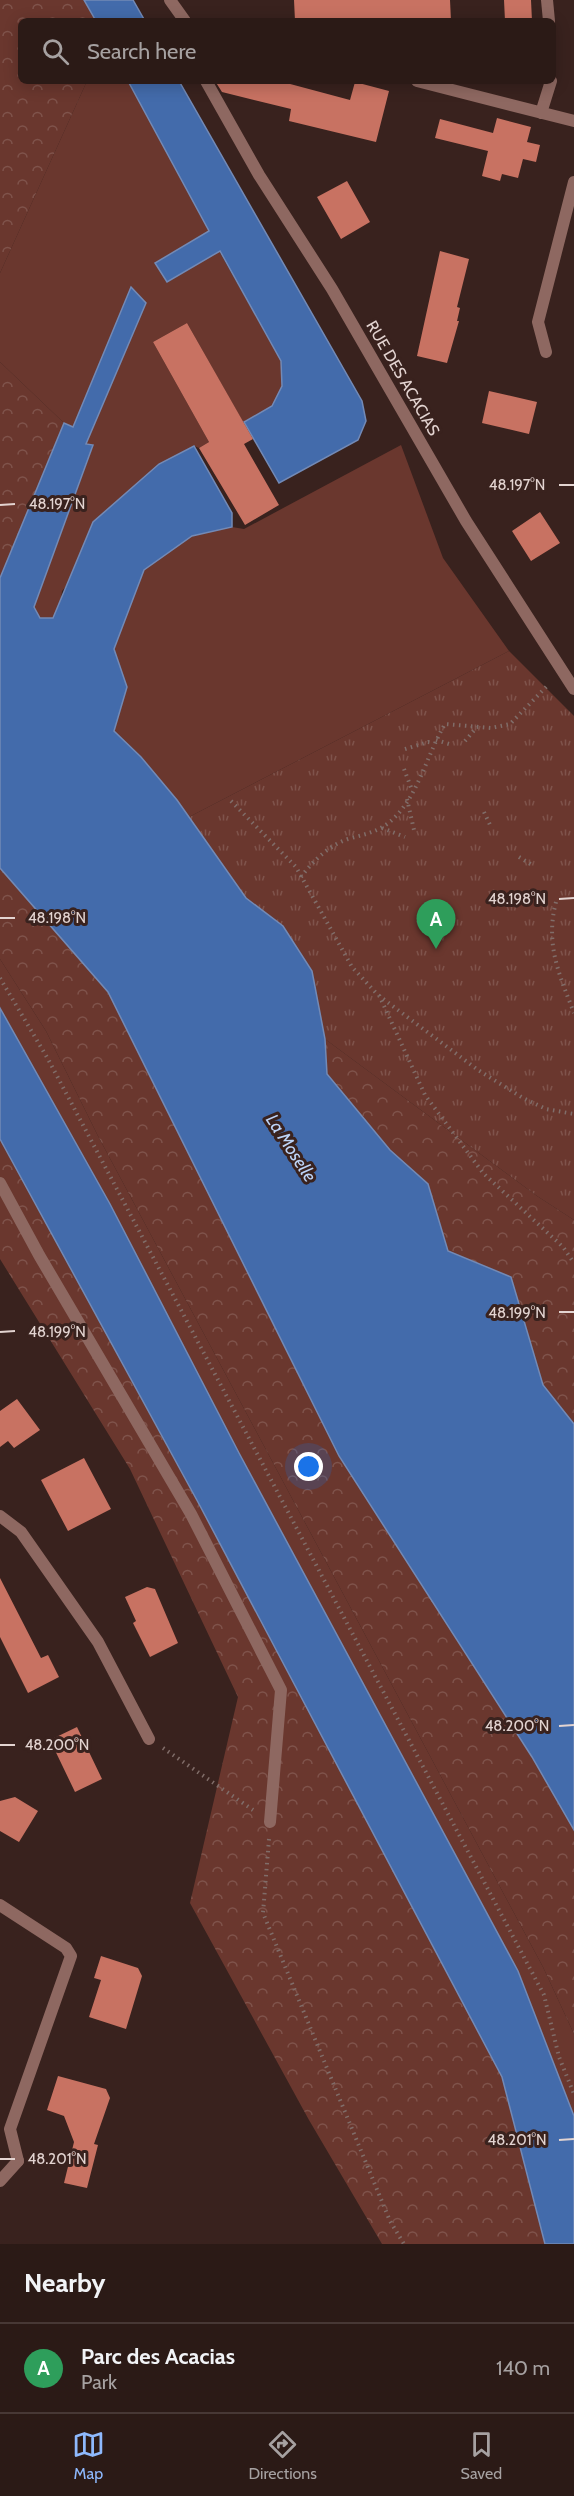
<!DOCTYPE html>
<html lang="en">
<head>
<meta charset="utf-8">
<style>
	body { margin:0; font-family:Cabin,sans-serif; background:#372723; color:#f1f3f6 }
	.you { position:absolute; left:309px; top:1467px; width:21px; height:21px; margin:-15px; border:4px solid #fff; border-radius:50%; background:#1a73e8; box-shadow:0 0 0 9px #1a73e833 }
	.badge { display:grid; place-items:center; width:39px; height:39px; border-radius:50%; background:#8eb9fd; color:#fff; font-size:20px; font-weight:700 }
	.pin { position:absolute; translate:-50% -50px; filter:drop-shadow(0 2px 3px #0008) }
	.pin::after { content:''; position:absolute; top:32px; width:21px; height:18px; background:inherit; clip-path:polygon(0 0,100% 0,50% 100%) }
	.list { margin:0; padding:0; list-style:none }
	h2 { display:flex; justify-content:space-between; align-items:center; height:78px; margin:0; padding:0 24px; font-size:26px }
	h2 small { font-size:20px; font-weight:400; color:#a6a1a1 }
	.list li { display:grid; grid-template-columns:39px 1fr auto; gap:18px; align-items:center; box-sizing:border-box; height:90px; padding:0 24px; border-top:2px solid #473835 }
	.list b { display:block; font-size:22px; white-space:nowrap }
	.list p { margin:0; font-size:20px; white-space:nowrap; color:#a6a1a1 }
	.list em { font-size:20px; font-style:normal; color:#a6a1a1 }
	.icon { flex:none; width:33px; height:33px; fill:none; stroke:currentColor; stroke-width:2; stroke-linecap:round; stroke-linejoin:round }
	.map { position:relative; flex:none; width:574px; height:2244px; overflow:hidden }
	.search { position:absolute; background:#2b1a16; box-shadow:0 3px 15px #0003; left:18px; right:18px; top:18px; height:66px; display:flex; align-items:center; gap:15px; box-sizing:border-box; padding:0 21px; border-radius:9px; color:#a6a1a1; font-size:22px }
	.sheet { height:168px; background:#2b1a16 }
	nav { display:flex; justify-content:space-around; align-items:center; box-sizing:border-box; height:84px; border-top:2px solid #473835; background:#2b1a16; font-size:16px; color:#a6a1a1 }
	nav a { display:grid; justify-items:center; gap:3px }
	nav .on { color:#8eb9fd }
	.map>svg:first-child { display:block }
	.grass { fill:#6a372e }
	.forest { fill:url(#forest-crowns) }
	.park { fill:url(#park-tufts) }
	.water { fill:#436bab; stroke:#738ab6; stroke-width:1.5 }
	.building { fill:#c87262 }
	.lines { fill:none; stroke-linecap:round; stroke-linejoin:round }
	.path { stroke:#806d69; stroke-width:4; stroke-dasharray:1.5 4.5; stroke-linecap:butt }
	.service { stroke:#8e6861; stroke-width:12 }
	.minor { stroke:#8e6861; stroke-width:12 }
	.ticks { fill:none; stroke:#e3d4d1; stroke-width:2 }
	.labels { text-anchor:middle; dominant-baseline:central; stroke-width:6; stroke-linejoin:round; paint-order:stroke }
	.street-label { font-size:16px; fill:#e3d4d1; stroke:#39221e }
	.water-label { font-size:18px; font-style:italic; fill:#bdd4f8; stroke:#39221e }
	.ticks-label { font-size:15px; text-anchor:middle; fill:#e3d4d1; stroke:#39221e; stroke-width:6; stroke-linejoin:round; paint-order:stroke }
</style>
</head>
<body>
<div class="map">
<svg width="574" height="2244" viewBox="0 0 574 2244">
	<defs>
		<pattern id="forest-crowns" width="20" height="18" patternUnits="userSpaceOnUse" patternTransform="scale(1.5)"><rect width="20" height="18" fill="#6a372e"/><path d="M2 6a3 3 0 1 1 6 0M12 15a3 3 0 1 1 6 0" fill="none" stroke="#7f534b"/></pattern>
		<pattern id="park-tufts" width="24" height="20" patternUnits="userSpaceOnUse" patternTransform="scale(1.5)"><rect width="24" height="20" fill="#6a372e"/><path d="M3 7l-1-3M5 7V3M7 7l1-3M15 17l-1-3M17 17v-4M19 17l1-3" fill="none" stroke="#7f534b"/></pattern>
	</defs>
	<rect width="100%" height="100%" fill="#39221e"/>
	<path class="grass" d="M 87,81 L 128,81 L 210,232 L 156,262 L 167,282 L 219,251 L 281,361 L 282,386 L 272,407 L 243,422 L 187,323 L 153,342 L 209,442 L 199,448 L 194,446 L 62,591 L 60,606 L 53,618 L 40,618 L 34,607 L 93,446 L 86,444 L 146,303 L 131,288 L 73,427 L 64,423 L 0,362 L 0,273 Z
		M 401,445 L 443,558 L 509,651 L 189,817 L 141,757 L 114,731 L 127,687 L 114,649 L 144,569 L 192,536 L 232,527 L 244,529 Z
		M 0,959 L 46,1031 L 98,1136 L 543,1967 L 574,2034 L 574,2116 L 518,1971 L 239,1453 L 110,1204 L 0,1008 Z"/>
	<path class="forest" d="M 0,0 L 84,0 L 96,21 L 21,21 L 21,81 L 87,81 L 0,273 Z
		M 0,362 L 64,423 L 0,578 Z
		M 0,868 L 108,992 L 339,1456 L 532,1757 L 574,1830 L 574,2034 L 543,1967 L 98,1136 L 46,1031 L 0,959 Z
		M 325,1039 L 537,1196 L 574,1220 L 574,1424 L 543,1385 L 511,1277 L 448,1251 L 428,1184 L 390,1150 L 327,1074 Z
		M 0,1139 L 199,1504 L 502,2077 L 545,2244 L 382,2244 L 309,2120 L 190,1903 L 238,1697 L 130,1469 L 0,1259 Z"/>
	<path class="park" d="M 509,651 L 574,716 L 574,1220 L 537,1196 L 325,1039 L 312,971 L 283,926 L 246,898 L 189,817 Z"/>
	<path class="water" d="M 84,0 L 133,0 L 145,21 L 96,21 Z
		M 128,81 L 179,81 L 362,401 L 366,421 L 358,440 L 279,483 L 244,422 L 272,406 L 282,386 L 281,361 L 220,251 L 167,282 L 155,263 L 209,231 Z
		M 131,287 L 146,303 L 86,444 L 93,445 L 34,607 L 40,618 L 53,618 L 93,522 L 159,464 L 194,446 L 232,513 L 232,527 L 192,536 L 144,570 L 114,649 L 127,687 L 114,731 L 141,757 L 177,800 L 246,898 L 283,926 L 312,971 L 325,1039 L 327,1074 L 390,1150 L 428,1184 L 448,1251 L 511,1277 L 543,1385 L 574,1424 L 574,1830 L 532,1757 L 339,1456 L 108,992 L 0,868 L 0,578 L 64,423 L 73,427 Z
		M 0,1008 L 110,1204 L 239,1453 L 518,1971 L 574,2116 L 574,2244 L 545,2244 L 502,2077 L 199,1504 L 0,1139 Z"/>
	<path class="building" d="M 294,0 L 450,0 L 451,21 L 295,21 Z
		M 504,0 L 531,0 L 532,21 L 505,21 Z
		M 215,81 L 279,81 L 350,100 L 355,82 L 389,91 L 376,142 L 289,121 L 291,109 L 222,92 Z
		M 497,118 L 531,127 L 527,142 L 540,145 L 536,162 L 523,159 L 518,178 L 502,174 L 500,181 L 482,176 L 488,151 L 435,138 L 440,119 L 493,133 Z
		M 347,181 L 370,222 L 341,239 L 317,197 Z
		M 440,251 L 469,259 L 457,307 L 460,308 L 457,321 L 459,321 L 447,363 L 417,356 Z
		M 187,323 L 253,439 L 244,444 L 279,505 L 245,525 L 199,448 L 209,442 L 153,342 Z
		M 489,391 L 537,402 L 529,434 L 482,423 Z
		M 540,512 L 560,543 L 531,561 L 512,531 Z
		M 17,1399 L 40,1430 L 14,1448 L 8,1441 L 0,1447 L 0,1411 Z
		M 84,1458 L 111,1509 L 68,1531 L 41,1480 Z
		M 0,1578 L 41,1658 L 48,1655 L 59,1677 L 28,1693 L 0,1637 Z
		M 147,1587 L 155,1589 L 178,1643 L 150,1657 L 133,1623 L 136,1621 L 125,1597 Z
		M 77,1727 L 102,1779 L 75,1792 L 50,1740 Z
		M 15,1797 L 38,1811 L 19,1842 L 0,1831 L 0,1801 Z
		M 101,1956 L 138,1968 L 142,1976 L 126,2029 L 89,2017 L 101,1980 L 94,1978 Z
		M 58,2076 L 106,2089 L 110,2098 L 94,2144 L 98,2145 L 87,2188 L 64,2183 L 74,2142 L 64,2116 L 47,2110 Z"/>
	<g class="lines">
		<path class="path" d="M 436,740 L 449,744
			M 465,741 L 477,727
			M 405,749 L 428,742 L 434,743
			M 404,769 L 412,790
			M 407,799 L 414,830
			M 231,801 L 296,867 L 352,967 L 378,995 L 478,1070 L 523,1098 L 546,1109 L 574,1114
			M 484,812 L 491,827
			M 382,828 L 405,837
			M 519,857 L 532,865
			M 301,877 C 313,861 328,846 348,839 C 365,834 380,832 394,818 C 419,794 427,754 445,724 L 491,728 L 510,724 L 549,684
			M 556,902 C 545,944 559,974 574,1013
			M 0,978 L 48,1059 L 544,1995 L 559,2057 L 574,2094
			M 379,995 L 425,1095 L 483,1173 L 563,1247 L 574,1263
			M 163,1748 L 253,1810
			M 269,1839 L 263,1913 L 390,2221 L 404,2244"/>
		<path class="service" d="M 0,1905 L 66,1948 L 71,1956 L 10,2129 L 18,2161"/>
		<path class="minor" d="M 170,0 L 185,21
			M 547,0 L 549,21
			M 206,81 L 259,175 L 332,289 L 466,521 L 574,689
			M 417,81 L 574,121
			M 541,113 L 551,81
			M 546,352 L 538,322 L 574,182
			M 0,1183 L 39,1255 L 191,1514 L 281,1690 L 270,1822
			M 0,1516 L 21,1532 L 98,1642 L 149,1739
			M 0,2181 L 18,2161"/>
	</g>
	<path class="ticks" d="M 559,485 L 574,485M 0,505 L 15,504M 559,899 L 574,898M 0,918 L 15,918M 559,1312 L 574,1312M 0,1332 L 15,1331M 559,1726 L 574,1725M 0,1745 L 15,1745M 559,2140 L 574,2139M 0,2159 L 15,2159"/>
	<g class="labels">
		<g class="street-label">
			<text transform="translate(403 378) rotate(60)">RUE DES ACACIAS</text>
		</g>
		<g class="water-label">
			<text transform="translate(291 1148) rotate(57)">La Moselle</text>
		</g>
	</g>
	<g class="ticks-label">
		<text x="517" y="490">48.197°N</text>
		<text x="57" y="509">48.197°N</text>
		<text x="517" y="904">48.198°N</text>
		<text x="57" y="923">48.198°N</text>
		<text x="517" y="1318">48.199°N</text>
		<text x="57" y="1337">48.199°N</text>
		<text x="517" y="1731">48.200°N</text>
		<text x="57" y="1750">48.200°N</text>
		<text x="517" y="2145">48.201°N</text>
		<text x="57" y="2164">48.201°N</text>
	</g>
</svg>
<div class="you"></div>
<div class="pin badge" style="left:436px;top:949px;background:#2e9e5b">A</div>
<div class="search"><svg class="icon" aria-label="search" viewBox="0 0 24 24"><circle cx="10" cy="10" r="6"/><path d="M15 15l6 6"/></svg>Search here</div>
</div>
<section class="sheet">
<h2>Nearby<small></small></h2>
<ul class="list">
<li><span class="badge" style="background:#2e9e5b">A</span><div><b>Parc des Acacias</b><p>Park</p></div><em>140 m</em></li>
</ul>
</section>
<nav>
<a class="on"><svg class="icon" aria-label="map" viewBox="0 0 24 24"><path d="M3 6l6-2 6 2 6-2v14l-6 2-6-2-6 2zM9 4v14M15 6v14"/></svg>Map</a>
<a><svg class="icon" aria-label="directions" viewBox="0 0 24 24"><path d="M12 3l9 9-9 9-9-9zM9 14v-3h6M13 9l2 2-2 2"/></svg>Directions</a>
<a><svg class="icon" aria-label="saved" viewBox="0 0 24 24"><path d="M7 4h10v16l-5-4-5 4z"/></svg>Saved</a>
</nav>
</body>
</html>
